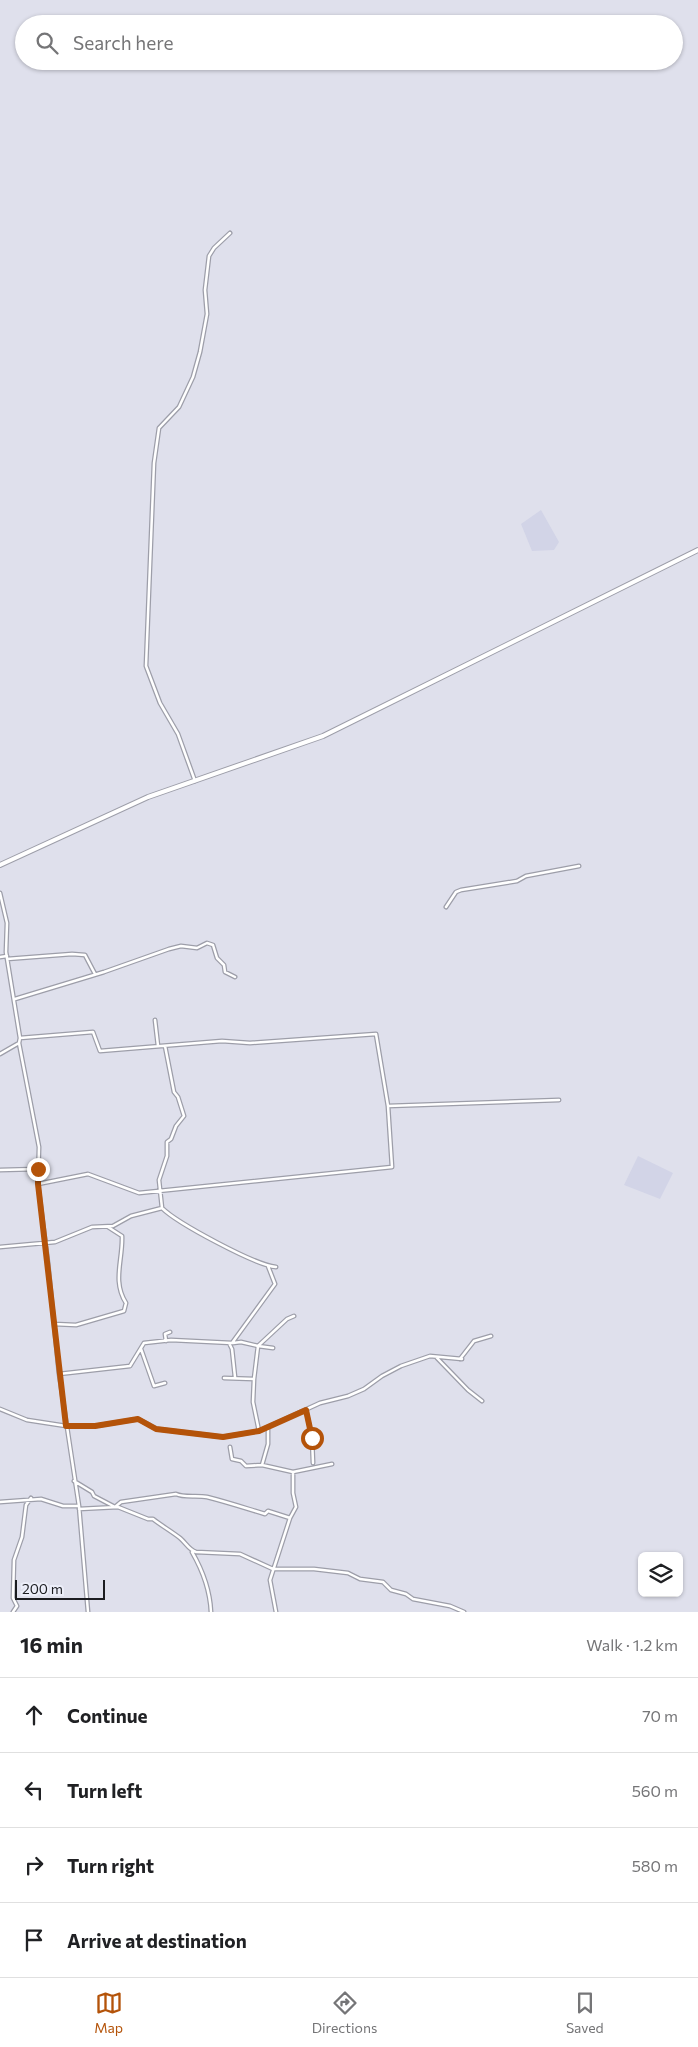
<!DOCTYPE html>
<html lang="en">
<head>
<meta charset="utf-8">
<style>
	body { margin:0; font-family:Commissioner,sans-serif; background:#f6f6f6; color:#202124 }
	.controls { position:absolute; right:15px; bottom:15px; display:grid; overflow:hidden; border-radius:8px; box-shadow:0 1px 4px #0004 }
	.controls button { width:45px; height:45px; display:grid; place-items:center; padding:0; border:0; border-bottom:1px solid #e0e0e0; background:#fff; color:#202124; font:25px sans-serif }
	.scale { position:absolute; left:15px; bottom:12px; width:90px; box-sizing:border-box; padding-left:5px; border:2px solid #1b1c20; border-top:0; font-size:14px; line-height:18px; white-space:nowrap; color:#1b1c20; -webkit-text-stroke:4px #eceef9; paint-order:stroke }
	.stop { position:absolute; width:15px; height:15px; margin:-11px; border:4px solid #b45309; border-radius:50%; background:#fff }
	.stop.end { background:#b45309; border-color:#fff; box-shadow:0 1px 5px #0008 }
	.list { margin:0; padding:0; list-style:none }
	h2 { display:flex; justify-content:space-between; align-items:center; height:65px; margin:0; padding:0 20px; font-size:21px }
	h2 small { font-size:16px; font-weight:400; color:#757577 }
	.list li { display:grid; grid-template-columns:32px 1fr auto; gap:15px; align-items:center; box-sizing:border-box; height:75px; padding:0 20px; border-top:1px solid #e0e0e0 }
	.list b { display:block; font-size:19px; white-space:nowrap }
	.list em { font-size:16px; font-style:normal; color:#757577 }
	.icon { flex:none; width:28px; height:28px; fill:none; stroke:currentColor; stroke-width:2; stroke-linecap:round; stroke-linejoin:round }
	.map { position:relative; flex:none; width:698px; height:1612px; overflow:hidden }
	.search { position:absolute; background:#fff; box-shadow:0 1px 4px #0004; left:15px; right:15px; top:15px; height:55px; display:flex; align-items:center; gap:12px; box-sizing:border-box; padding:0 18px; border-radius:28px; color:#757577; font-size:19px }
	.sheet { height:365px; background:#fff }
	nav { display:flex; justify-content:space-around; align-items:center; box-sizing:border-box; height:70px; border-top:1px solid #e0e0e0; background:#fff; font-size:14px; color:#757577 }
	nav a { display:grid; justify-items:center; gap:2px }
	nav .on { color:#b45309 }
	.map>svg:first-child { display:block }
	.built { fill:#d2d4e7 }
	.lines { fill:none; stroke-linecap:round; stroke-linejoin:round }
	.minor-casing { stroke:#9d9ea9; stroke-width:5 }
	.secondary-casing { stroke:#9d9ea9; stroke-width:6 }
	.minor { stroke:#fff; stroke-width:2.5 }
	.secondary { stroke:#fff; stroke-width:4 }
	.route { stroke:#b45309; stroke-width:6 }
</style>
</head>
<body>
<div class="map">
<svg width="698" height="1612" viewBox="0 0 698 1612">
	<rect width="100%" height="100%" fill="#dfe0ec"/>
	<path class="built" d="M 541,510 L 559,542 L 554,550 L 532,551 L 521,524 Z
		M 638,1156 L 673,1173 L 660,1199 L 624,1185 Z"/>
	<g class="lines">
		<g class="minor-casing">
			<path id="minor" d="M 195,781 L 178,734 L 160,703 L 146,666 L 154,463 L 159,428 L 179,407 L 193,377 L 200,352 L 207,314 L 205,290 L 209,256 L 214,248 L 230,233
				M 0,893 L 7,923 L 6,952 L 20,1038 L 19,1043 L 39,1147 L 38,1184 L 48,1263 L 59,1374 L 79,1506 L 88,1612
				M 446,907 L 456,892 L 461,890 L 517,881 L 526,876 L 579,866
				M 0,957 L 7,956
				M 7,959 L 72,954 L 85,955 L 95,974
				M 15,999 L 104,972 L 169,949 L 181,946 L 197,948 L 207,943 L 213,945 L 217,958 L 224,965 L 225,972 L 235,977
				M 155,1020 L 158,1046
				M 20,1038 L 93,1032 L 100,1051 L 222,1041 L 250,1043 L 376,1034 L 388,1106
				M 0,1054 L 19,1043
				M 0,1170 L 38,1169
				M 38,1184 L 88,1174 L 139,1193 L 392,1167 L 388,1106 L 559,1100
				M 162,1208 L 159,1180 L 167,1156 L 167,1142 L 171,1139 L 176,1126 L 184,1116 L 178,1097 L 174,1092 L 165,1046
				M 0,1247 L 55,1242 L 92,1227 L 113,1226 L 131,1216 L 162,1208 C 177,1223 255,1265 276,1267
				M 54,1324 L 76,1325 L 124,1311 L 126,1303 C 112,1281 123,1260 122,1236 L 108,1227
				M 166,1341 L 165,1334 L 170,1332
				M 229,1343 L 232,1349 L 235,1377
				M 273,1348 L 258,1346 L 287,1319 L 294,1316
				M 141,1349 L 154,1386 L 165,1383
				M 437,1358 L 468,1390 L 482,1401
				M 460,1359 L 474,1341 L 491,1336
				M 59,1374 L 130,1366 L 144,1343 L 171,1340 L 232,1343 L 275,1284 L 268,1266
				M 224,1378 L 254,1379 L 258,1346 L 241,1342 L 233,1343
				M 254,1379 L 253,1402 L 259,1431
				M 0,1409 L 27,1420 L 66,1426 L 95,1426 L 138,1419 L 157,1429 L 223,1437 L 259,1431 L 320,1403 L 348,1396 L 364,1389 L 382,1376 L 401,1366 L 430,1356 L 462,1359
				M 306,1410 L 312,1438 L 313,1463
				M 268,1427 L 268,1444 L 262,1465 L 293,1472 L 293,1493 L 296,1507 L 290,1518 L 270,1580 L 276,1612
				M 230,1447 L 232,1459 L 241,1461 L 246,1466 L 262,1465
				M 293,1472 L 332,1464
				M 74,1481 L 92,1492 L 94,1496 L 115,1507 L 121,1502 L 176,1494 C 184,1498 197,1495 207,1497 C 227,1502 245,1508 265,1514 L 268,1511 L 290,1518
				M 0,1502 L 41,1499 L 63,1506 L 79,1506
				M 79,1509 L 118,1507 L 148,1519 L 153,1519 C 162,1526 171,1531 180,1538 C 186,1543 189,1550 196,1552 L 240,1554 L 273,1569 L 314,1569 L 348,1573 L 360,1579 L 383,1582 L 391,1590 L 406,1594 L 413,1599 L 450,1606 L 464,1612
				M 192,1552 C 203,1571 210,1590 211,1612
				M 13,1612 L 17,1606 L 13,1598 L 14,1560 L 22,1537 L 26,1505 L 31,1498"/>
		</g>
		<g class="secondary-casing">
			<path id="secondary" d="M 0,865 L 148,797 L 323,736 L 698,550"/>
		</g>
		<use href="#minor" class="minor"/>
		<use href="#secondary" class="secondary"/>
	</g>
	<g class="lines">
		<path class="route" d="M 38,1169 L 38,1184 L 66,1426 L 95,1426 L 138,1419 L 156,1429 L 223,1437 L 259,1431 L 306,1410 L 312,1438"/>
	</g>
</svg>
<div class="controls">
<button><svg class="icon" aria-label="layers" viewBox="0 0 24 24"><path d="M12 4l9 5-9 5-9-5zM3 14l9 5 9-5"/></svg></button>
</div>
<div class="scale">200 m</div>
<div class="stop" style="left:312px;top:1438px"></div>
<div class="stop end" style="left:38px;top:1169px"></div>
<div class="search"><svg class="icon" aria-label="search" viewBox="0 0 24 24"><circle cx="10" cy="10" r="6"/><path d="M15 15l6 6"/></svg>Search here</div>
</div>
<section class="sheet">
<h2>16 min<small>Walk · 1.2 km</small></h2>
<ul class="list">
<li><svg class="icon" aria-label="ahead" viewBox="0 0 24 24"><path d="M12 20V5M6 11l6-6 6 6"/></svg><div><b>Continue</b></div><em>70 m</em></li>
<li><svg class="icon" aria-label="left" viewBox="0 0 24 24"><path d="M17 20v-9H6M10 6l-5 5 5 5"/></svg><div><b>Turn left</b></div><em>560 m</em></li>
<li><svg class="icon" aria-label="right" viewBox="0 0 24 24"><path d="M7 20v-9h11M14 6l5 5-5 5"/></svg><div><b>Turn right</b></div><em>580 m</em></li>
<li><svg class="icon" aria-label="arrive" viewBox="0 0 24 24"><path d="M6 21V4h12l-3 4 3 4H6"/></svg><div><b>Arrive at destination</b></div></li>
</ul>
</section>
<nav>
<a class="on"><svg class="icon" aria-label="map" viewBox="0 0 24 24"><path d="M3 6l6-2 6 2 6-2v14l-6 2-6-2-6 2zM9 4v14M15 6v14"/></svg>Map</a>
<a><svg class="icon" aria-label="directions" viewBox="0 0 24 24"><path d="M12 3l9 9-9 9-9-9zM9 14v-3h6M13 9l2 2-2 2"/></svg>Directions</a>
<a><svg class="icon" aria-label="saved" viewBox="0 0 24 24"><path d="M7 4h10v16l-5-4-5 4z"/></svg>Saved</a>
</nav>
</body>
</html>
